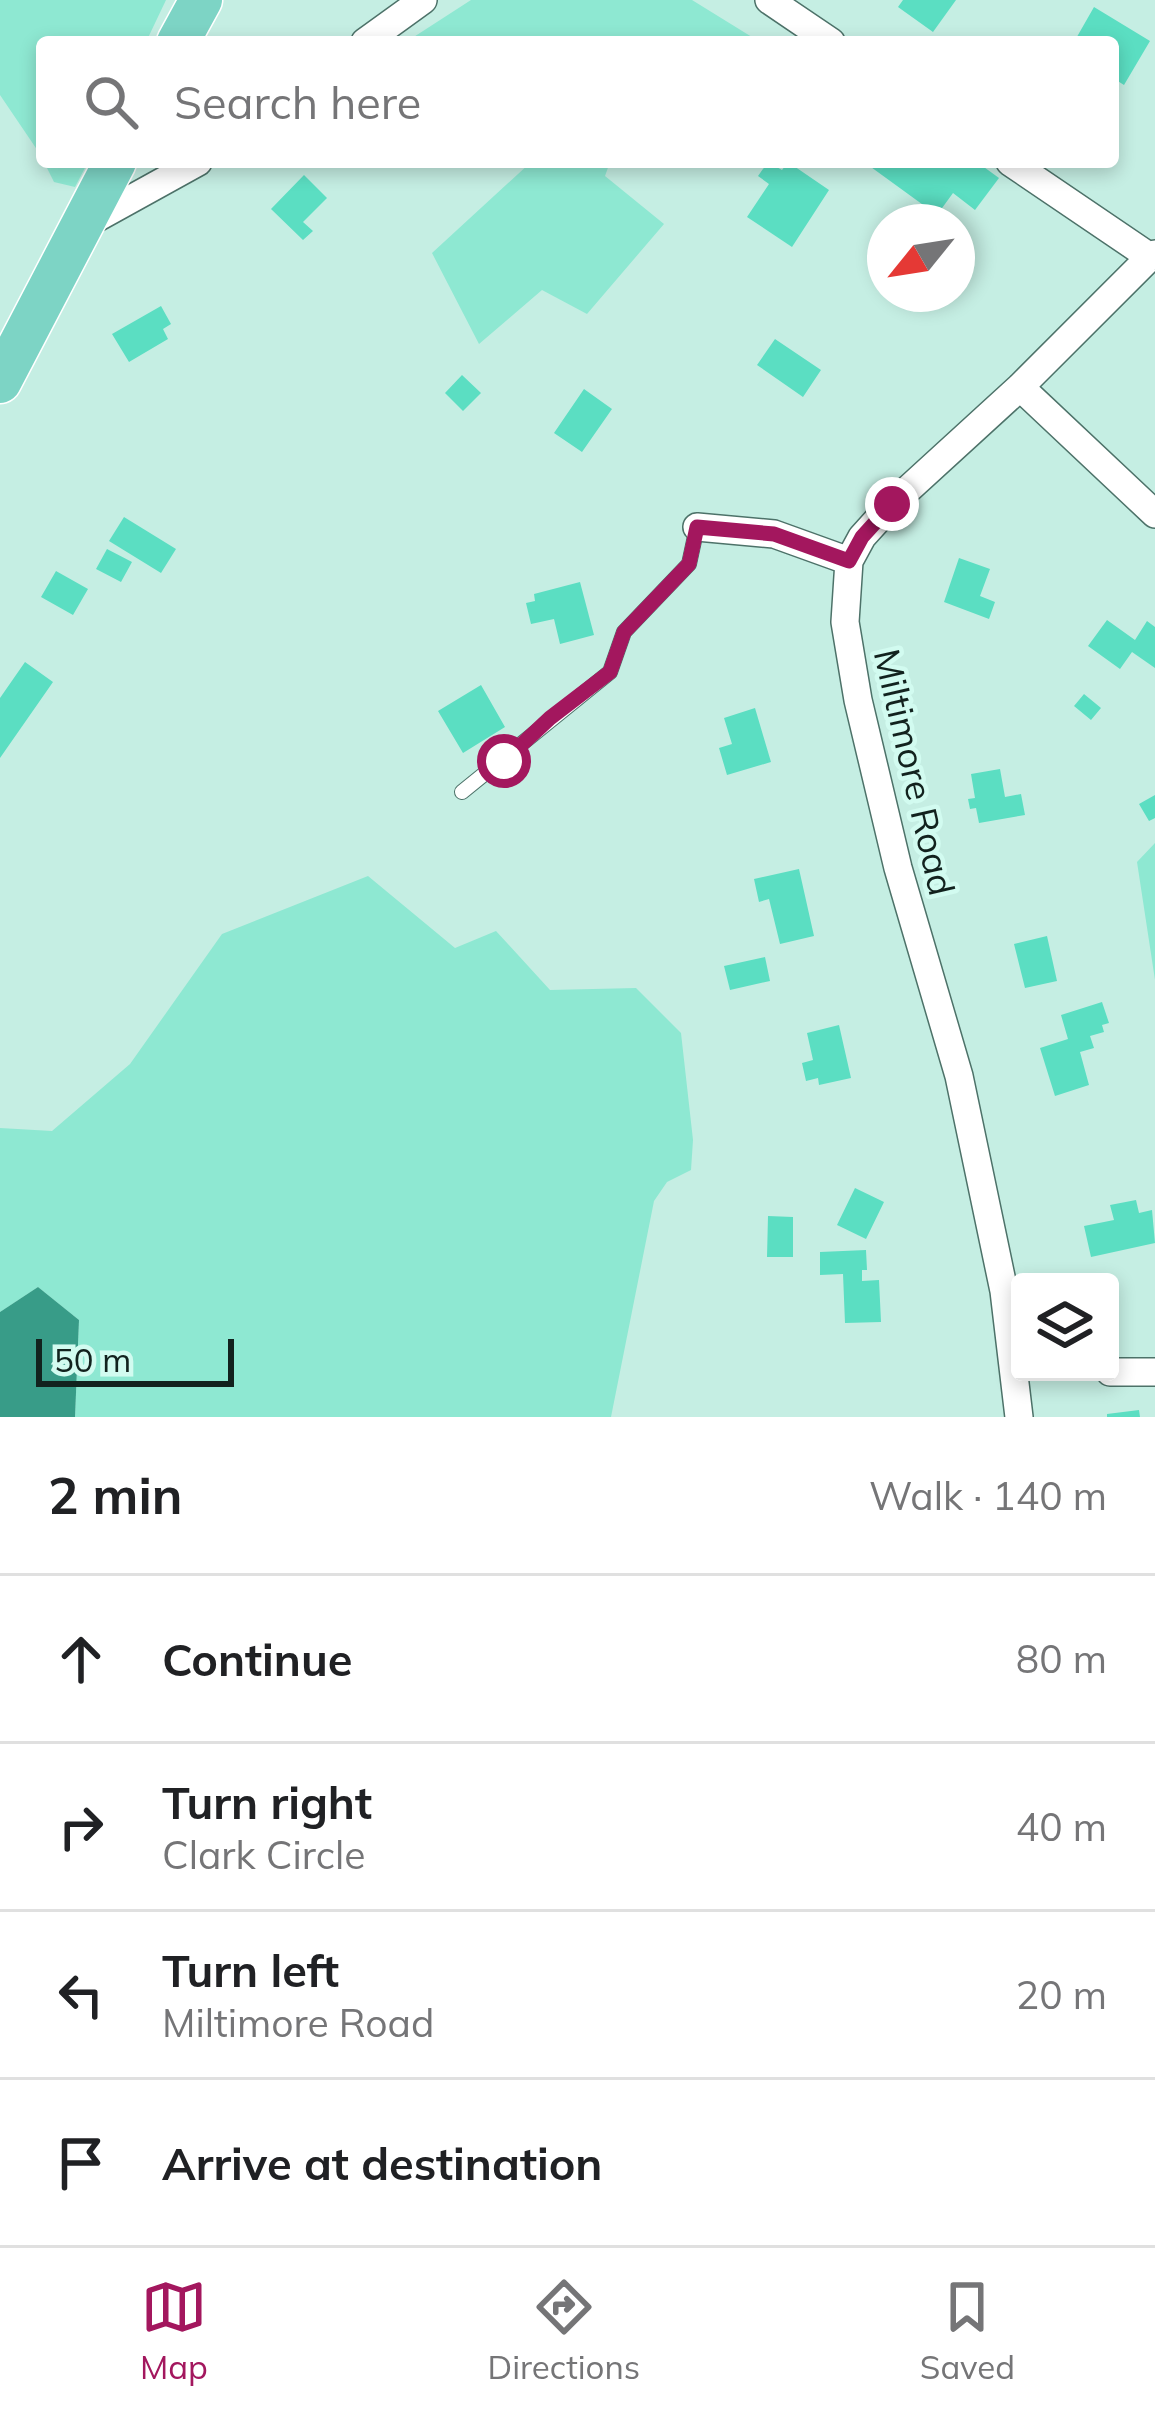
<!DOCTYPE html>
<html lang="en">
<head>
<meta charset="utf-8">
<style>
	body { margin:0; font-family:Mulish,sans-serif; background:#f6f6f6; color:#202124 }
	.controls { position:absolute; right:36px; bottom:36px; display:grid; overflow:hidden; border-radius:12px; box-shadow:0 6px 18px #0003 }
	.controls button { width:108px; height:108px; display:grid; place-items:center; padding:0; border:0; border-bottom:3px solid #e0e0e0; background:#fff; color:#202124; font:60px sans-serif }
	.compass { position:absolute; left:867px; top:204px; width:108px; height:108px; border-radius:50%; background:#fff; box-shadow:0 6px 18px #0003; rotate:240deg }
	.scale { position:absolute; left:36px; bottom:30px; width:198px; box-sizing:border-box; padding-left:12px; border:6px solid #12221e; border-top:0; font-size:33px; line-height:42px; white-space:nowrap; color:#12221e; -webkit-text-stroke:9px #d2fbf0; paint-order:stroke }
	.stop { position:absolute; width:36px; height:36px; margin:-27px; border:9px solid #a3175e; border-radius:50%; background:#fff }
	.stop.end { background:#a3175e; border-color:#fff; box-shadow:0 3px 12px #0008 }
	.list { margin:0; padding:0; list-style:none }
	h2 { display:flex; justify-content:space-between; align-items:center; height:156px; margin:0; padding:0 48px; font-size:51px }
	h2 small { font-size:39px; font-weight:400; color:#757577 }
	.list li { display:grid; grid-template-columns:78px 1fr auto; gap:36px; align-items:center; box-sizing:border-box; height:168px; padding:0 48px; border-top:3px solid #e0e0e0 }
	.list b { display:block; font-size:45px; white-space:nowrap }
	.list p { margin:0; font-size:39px; white-space:nowrap; color:#757577 }
	.list em { font-size:39px; font-style:normal; color:#757577 }
	.icon { flex:none; width:66px; height:66px; fill:none; stroke:currentColor; stroke-width:2; stroke-linecap:round; stroke-linejoin:round }
	.map { position:relative; flex:none; width:1155px; height:1417px; overflow:hidden }
	.search { position:absolute; background:#fff; box-shadow:0 6px 18px #0003; left:36px; right:36px; top:36px; height:132px; display:flex; align-items:center; gap:30px; box-sizing:border-box; padding:0 42px; border-radius:12px; color:#757577; font-size:45px }
	.sheet { height:828px; background:#fff }
	nav { display:flex; justify-content:space-around; align-items:center; box-sizing:border-box; height:168px; border-top:3px solid #e0e0e0; background:#fff; font-size:33px; color:#757577 }
	nav a { display:grid; justify-items:center; gap:6px }
	nav .on { color:#a3175e }
	.map>svg:first-child { display:block }
	.green { fill:#8ee8d2 }
	.water { fill:#389c88 }
	.building { fill:#5bdec2 }
	.lines { fill:none; stroke-linecap:round; stroke-linejoin:round }
	.service-casing { stroke:#4d7269; stroke-width:16 }
	.minor-casing { stroke:#4d7269; stroke-width:30 }
	.primary-casing { stroke:#fff; stroke-width:45 }
	.service { stroke:#fff; stroke-width:14 }
	.minor { stroke:#fff; stroke-width:27 }
	.primary { stroke:#7dd4c5; stroke-width:42 }
	.route { stroke:#a3175e; stroke-width:15 }
	.labels { text-anchor:middle; dominant-baseline:central; stroke-width:9; stroke-linejoin:round; paint-order:stroke }
	.street-label { font-size:36px; fill:#12221e; stroke:#d2fbf0 }
</style>
</head>
<body>
<div class="map">
<svg width="1155" height="1417" viewBox="0 0 1155 1417">
	<rect width="100%" height="100%" fill="#c5eee3"/>
	<path class="green" d="M 0,0 L 166,0 L 146,42 L 42,42 L 42,157 L 0,95 Z
		M 471,0 L 692,0 L 760,42 L 406,42 Z
		M 44,162 L 88,162 L 75,187 L 54,182 Z
		M 531,162 L 610,162 L 605,176 L 664,224 L 587,314 L 542,290 L 479,344 L 432,253 Z
		M 1155,843 L 1155,980 L 1137,862 Z
		M 368,876 L 455,948 L 496,931 L 550,990 L 636,988 L 681,1033 L 693,1140 L 691,1170 L 667,1182 L 654,1201 L 611,1417 L 75,1417 L 79,1320 L 38,1287 L 0,1312 L 0,1128 L 52,1131 L 130,1064 L 222,934 Z"/>
	<path class="water" d="M 38,1287 L 79,1320 L 75,1417 L 0,1417 L 0,1312 Z"/>
	<path class="building" d="M 903,0 L 956,0 L 933,32 L 898,7 Z
		M 1094,7 L 1150,41 L 1124,85 L 1113,78 L 1113,42 L 1074,42 Z
		M 768,162 L 782,170 L 788,162 L 829,190 L 792,247 L 747,217 L 769,184 L 758,176 Z
		M 864,162 L 977,162 L 999,178 L 975,210 L 953,193 L 937,215 Z
		M 304,175 L 327,198 L 303,222 L 313,231 L 303,240 L 271,209 Z
		M 161,306 L 171,324 L 163,329 L 168,339 L 129,362 L 112,334 Z
		M 775,339 L 821,370 L 803,397 L 757,365 Z
		M 462,375 L 481,393 L 463,411 L 445,393 Z
		M 584,389 L 612,409 L 582,452 L 554,433 Z
		M 124,517 L 176,549 L 161,573 L 109,541 Z
		M 107,549 L 132,562 L 121,582 L 96,569 Z
		M 959,558 L 990,569 L 980,596 L 995,602 L 989,619 L 944,602 Z
		M 56,571 L 88,589 L 73,615 L 41,597 Z
		M 580,582 L 594,635 L 560,644 L 554,619 L 531,624 L 526,603 L 535,601 L 534,594 Z
		M 1107,620 L 1135,640 L 1147,621 L 1155,627 L 1155,668 L 1132,652 L 1120,669 L 1088,646 Z
		M 25,662 L 53,682 L 0,758 L 0,698 Z
		M 481,685 L 505,727 L 463,753 L 438,711 Z
		M 1084,694 L 1101,708 L 1091,720 L 1074,706 Z
		M 755,708 L 771,762 L 727,775 L 719,748 L 732,744 L 724,718 Z
		M 1000,769 L 1005,797 L 1021,794 L 1025,815 L 979,823 L 976,808 L 970,809 L 968,799 L 975,798 L 971,774 Z
		M 1155,795 L 1155,818 L 1149,821 L 1139,804 Z
		M 799,869 L 814,936 L 780,944 L 769,899 L 759,902 L 754,879 Z
		M 1047,936 L 1057,981 L 1025,988 L 1014,944 Z
		M 765,957 L 770,981 L 730,990 L 724,966 Z
		M 1102,1002 L 1109,1023 L 1102,1025 L 1104,1032 L 1090,1036 L 1094,1048 L 1080,1052 L 1089,1085 L 1055,1096 L 1040,1048 L 1068,1039 L 1061,1015 Z
		M 839,1025 L 851,1078 L 819,1085 L 818,1078 L 806,1081 L 802,1063 L 813,1060 L 807,1033 Z
		M 855,1188 L 884,1202 L 866,1239 L 837,1225 Z
		M 1136,1200 L 1139,1213 L 1152,1210 L 1155,1243 L 1091,1257 L 1084,1226 L 1114,1220 L 1110,1205 Z
		M 768,1216 L 793,1217 L 793,1257 L 767,1257 Z
		M 866,1250 L 867,1270 L 862,1270 L 862,1281 L 879,1280 L 881,1322 L 845,1323 L 843,1274 L 820,1275 L 820,1252 Z
		M 1139,1410 L 1140,1417 L 1107,1417 L 1107,1414 Z"/>
	<g class="lines">
		<g class="service-casing">
			<path id="service" d="M 462,792 L 610,672 L 624,632 L 689,564 L 697,527"/>
		</g>
		<g class="minor-casing">
			<path id="minor" d="M 769,0 L 831,42
				M 365,42 L 423,0
				M 1010,162 L 1150,257 L 1155,254
				M 84,225 L 198,162
				M 1020,387 L 1155,514
				M 697,527 L 774,534 L 849,561
				M 1110,1372 L 1155,1372
				M 1019,1417 L 1004,1291 L 959,1076 L 898,868 L 858,700 L 845,622 L 849,561 L 862,537 L 892,504 L 1020,387 L 1150,257"/>
		</g>
		<g class="primary-casing">
			<path id="primary" d="M 178,42 L 201,0
				M 0,382 L 115,162"/>
		</g>
		<use href="#service" class="service"/>
		<use href="#minor" class="minor"/>
		<use href="#primary" class="primary"/>
	</g>
	<g class="lines">
		<path class="route" d="M 504,761 L 550,718 L 610,672 L 624,632 L 689,564 L 697,527 L 774,534 L 849,561 L 862,537 L 892,504"/>
	</g>
	<g class="labels">
		<g class="street-label">
			<text transform="translate(915 772) rotate(77)">Miltimore Road</text>
		</g>
	</g>
</svg>
<div class="controls">
<button><svg class="icon" aria-label="layers" viewBox="0 0 24 24"><path d="M12 4l9 5-9 5-9-5zM3 14l9 5 9-5"/></svg></button>
</div>
<svg class="compass" viewBox="-18 -18 36 36"><path d="M0-13l5 13h-10z" fill="#e53935"/><path d="M0 13l5-13h-10z" fill="#757577"/></svg>
<div class="scale">50 m</div>
<div class="stop" style="left:504px;top:761px"></div>
<div class="stop end" style="left:892px;top:504px"></div>
<div class="search"><svg class="icon" aria-label="search" viewBox="0 0 24 24"><circle cx="10" cy="10" r="6"/><path d="M15 15l6 6"/></svg>Search here</div>
</div>
<section class="sheet">
<h2>2 min<small>Walk · 140 m</small></h2>
<ul class="list">
<li><svg class="icon" aria-label="ahead" viewBox="0 0 24 24"><path d="M12 20V5M6 11l6-6 6 6"/></svg><div><b>Continue</b></div><em>80 m</em></li>
<li><svg class="icon" aria-label="right" viewBox="0 0 24 24"><path d="M7 20v-9h11M14 6l5 5-5 5"/></svg><div><b>Turn right</b><p>Clark Circle</p></div><em>40 m</em></li>
<li><svg class="icon" aria-label="left" viewBox="0 0 24 24"><path d="M17 20v-9H6M10 6l-5 5 5 5"/></svg><div><b>Turn left</b><p>Miltimore Road</p></div><em>20 m</em></li>
<li><svg class="icon" aria-label="arrive" viewBox="0 0 24 24"><path d="M6 21V4h12l-3 4 3 4H6"/></svg><div><b>Arrive at destination</b></div></li>
</ul>
</section>
<nav>
<a class="on"><svg class="icon" aria-label="map" viewBox="0 0 24 24"><path d="M3 6l6-2 6 2 6-2v14l-6 2-6-2-6 2zM9 4v14M15 6v14"/></svg>Map</a>
<a><svg class="icon" aria-label="directions" viewBox="0 0 24 24"><path d="M12 3l9 9-9 9-9-9zM9 14v-3h6M13 9l2 2-2 2"/></svg>Directions</a>
<a><svg class="icon" aria-label="saved" viewBox="0 0 24 24"><path d="M7 4h10v16l-5-4-5 4z"/></svg>Saved</a>
</nav>
</body>
</html>
